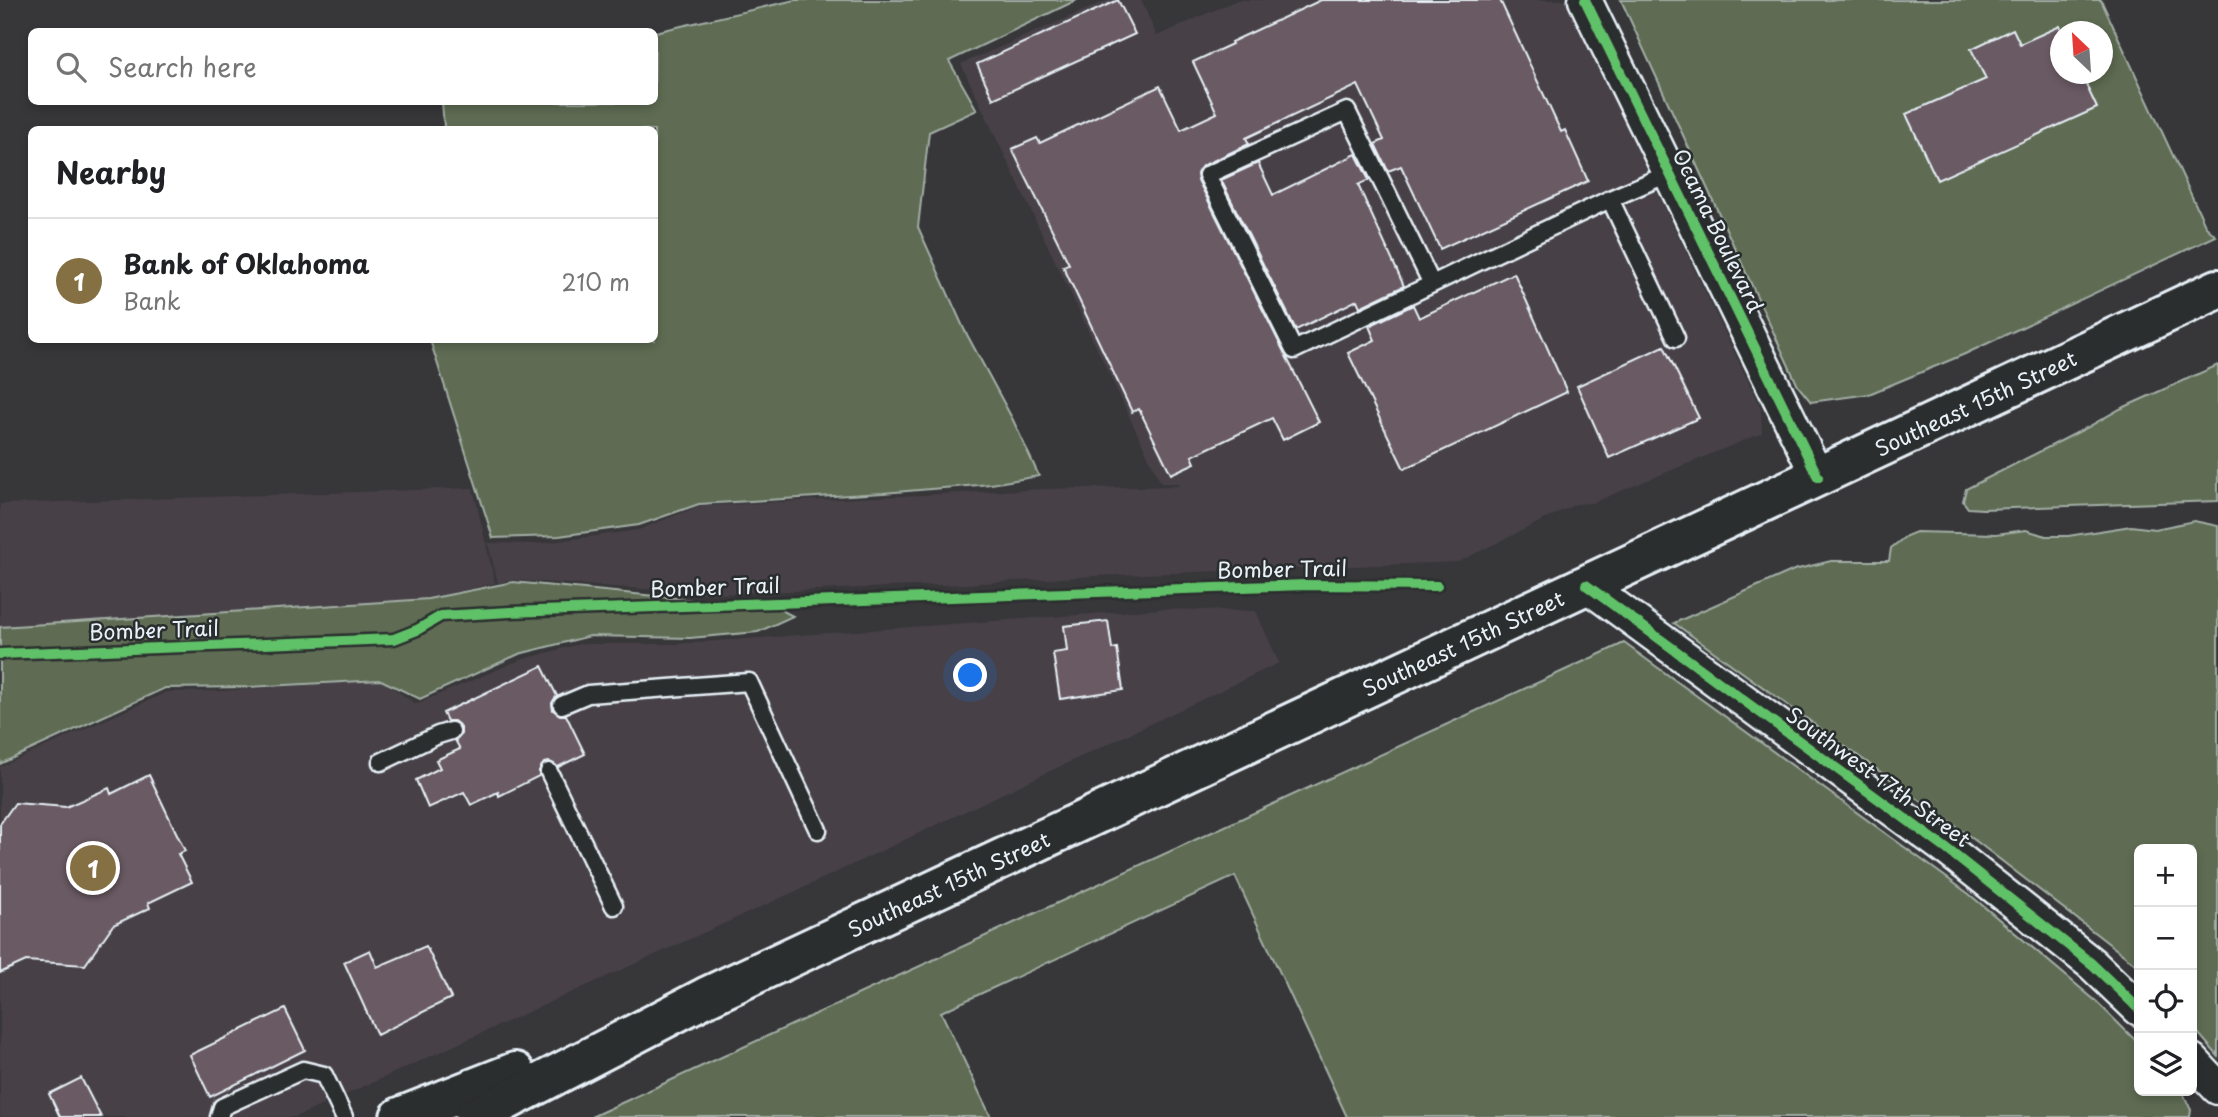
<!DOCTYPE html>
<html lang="en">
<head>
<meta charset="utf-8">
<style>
	body { margin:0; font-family:"Playpen Sans",sans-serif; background:#f2f2f2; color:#202124 }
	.controls { position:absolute; right:21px; bottom:21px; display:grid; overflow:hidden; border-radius:10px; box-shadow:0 4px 10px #0003 }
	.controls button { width:63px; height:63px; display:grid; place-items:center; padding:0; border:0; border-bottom:2px solid #e0e0e0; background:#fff; color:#202124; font:35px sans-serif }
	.compass { position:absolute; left:2050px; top:21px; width:63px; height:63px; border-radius:50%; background:#fff; box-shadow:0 4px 10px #0003; rotate:335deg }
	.you { position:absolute; left:971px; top:676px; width:24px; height:24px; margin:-18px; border:5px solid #fff; border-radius:50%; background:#1a73e8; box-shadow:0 0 0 10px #1a73e833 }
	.badge { display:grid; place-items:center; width:46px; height:46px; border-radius:50%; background:#847042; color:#fff; font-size:23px; font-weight:700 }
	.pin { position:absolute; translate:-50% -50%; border:4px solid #fff; box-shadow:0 2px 7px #0006 }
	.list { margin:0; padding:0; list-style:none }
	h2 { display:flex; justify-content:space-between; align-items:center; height:91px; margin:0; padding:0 28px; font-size:30px }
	h2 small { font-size:23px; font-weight:400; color:#757577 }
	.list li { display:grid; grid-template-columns:46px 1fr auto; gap:21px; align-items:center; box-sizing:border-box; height:126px; padding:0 28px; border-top:2px solid #e0e0e0 }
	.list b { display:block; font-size:26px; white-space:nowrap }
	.list p { margin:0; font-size:23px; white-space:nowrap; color:#757577 }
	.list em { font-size:23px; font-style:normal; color:#757577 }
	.icon { flex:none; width:38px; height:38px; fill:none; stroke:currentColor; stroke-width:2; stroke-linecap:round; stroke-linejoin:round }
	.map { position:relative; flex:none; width:2218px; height:1117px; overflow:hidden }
	.search { position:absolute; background:#fff; box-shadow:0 4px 10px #0003; left:28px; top:28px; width:630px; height:77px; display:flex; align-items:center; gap:18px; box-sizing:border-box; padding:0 24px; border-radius:10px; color:#757577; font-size:26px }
	.panel { position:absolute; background:#fff; box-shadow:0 4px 10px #0003; left:28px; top:126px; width:630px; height:217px; border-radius:10px }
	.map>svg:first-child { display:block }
	.built { fill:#474146 }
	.green { fill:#5e6c53; stroke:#a3aea6; stroke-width:2; fill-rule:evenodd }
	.building { fill:#6b5a63; stroke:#e8f1f8; stroke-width:2 }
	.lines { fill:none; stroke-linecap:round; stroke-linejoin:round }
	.service-casing { stroke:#e8f1f8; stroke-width:21 }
	.minor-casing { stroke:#e8f1f8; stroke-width:37 }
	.secondary-casing { stroke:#e8f1f8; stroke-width:44 }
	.service { stroke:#2a2d2e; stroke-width:16 }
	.minor { stroke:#2a2d2e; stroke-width:32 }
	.secondary { stroke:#2a2d2e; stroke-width:38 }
	.cycleway-casing { stroke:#2a2d2e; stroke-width:15 }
	.cycleway { stroke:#61c268; stroke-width:10 }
	.labels { text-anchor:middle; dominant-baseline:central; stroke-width:5; stroke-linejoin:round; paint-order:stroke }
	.street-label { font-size:21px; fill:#e8f1f8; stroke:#2a2d2e }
</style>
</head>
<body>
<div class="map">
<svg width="2218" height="1117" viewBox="0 0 2218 1117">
	<rect width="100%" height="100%" fill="#373639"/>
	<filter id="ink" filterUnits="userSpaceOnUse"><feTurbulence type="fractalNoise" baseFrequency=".0143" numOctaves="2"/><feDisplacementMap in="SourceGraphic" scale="14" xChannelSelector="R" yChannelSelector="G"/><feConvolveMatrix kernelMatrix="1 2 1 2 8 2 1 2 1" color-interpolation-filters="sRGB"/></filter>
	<g filter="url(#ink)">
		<path class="built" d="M 1108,0 L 1141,0 L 1157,36 L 1237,0 L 1565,0 L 1761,408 L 1762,433 L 1592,503 L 1576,504 L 1458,562 L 1094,576 L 966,584 L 717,594 L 513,580 L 498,583 L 488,543 L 536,544 L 638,530 L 700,506 L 1043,489 L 1179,486 L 1178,483 L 1161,483 L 961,64 Z
			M 473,488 L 495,583 L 428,599 L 0,627 L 0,504 Z
			M 1161,609 L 1256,611 L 1279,663 L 805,887 L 296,1117 L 0,1117 L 0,767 L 167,692 L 222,691 L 381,680 L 416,704 L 520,660 L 579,644 L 675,644 Z"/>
		<path class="green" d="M 795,0 L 1077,0 L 949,61 L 977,110 L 929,132 L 918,227 L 964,329 L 1013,420 L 1039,476 L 991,484 L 883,493 L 699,504 L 639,525 L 559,536 L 493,538 L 430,340 L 654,340 L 654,130 L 442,129 L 444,126 L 442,102 L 654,102 L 655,32 Z
			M 1621,0 L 2101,0 L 2206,227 L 2216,236 L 1965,354 L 1869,394 L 1811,402 L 1798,386 ZM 2060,32 L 2102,32 L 2102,74 L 2060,74 Z
			M 2218,365 L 2218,501 L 1983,509 L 1968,508 L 1963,501 L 1966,489 L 2088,427 L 2120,409 Z
			M 2194,521 L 2218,526 L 2218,1056 L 2192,1026 L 2192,849 L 2139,849 L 2139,967 L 1976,841 L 1674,623 L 1794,570 L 1831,561 L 1889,561 L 1891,548 L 1906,536 L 1916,532 L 1996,534 L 2026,530 L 2046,536 L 2068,536 L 2131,526 L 2155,529 Z
			M 513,582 L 777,608 L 793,616 L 758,632 L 690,638 L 590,636 L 519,654 L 420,699 L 381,680 L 248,687 L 165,688 L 0,764 L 0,627 L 428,599 Z
			M 1624,643 L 1969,894 L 2097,1002 L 2139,1044 L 2139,1091 L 2182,1091 L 2191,1110 L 2190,1117 L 1347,1117 L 1235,876 L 941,1012 L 991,1117 L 591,1117 Z"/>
		<path class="building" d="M 1118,0 L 1135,34 L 993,99 L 977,64 Z
			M 1321,0 L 1500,0 L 1561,132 L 1565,130 L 1588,181 L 1440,249 L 1401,166 L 1388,171 L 1375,144 L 1384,140 L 1358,85 L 1246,138 L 1249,144 L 1202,166 L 1197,174 L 1198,180 L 1319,422 L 1283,440 L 1272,418 L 1192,456 L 1195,463 L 1171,474 L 1139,409 L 1132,412 L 1063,266 L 1069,264 L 1012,149 L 1037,138 L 1040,143 L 1160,86 L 1181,130 L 1217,113 L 1193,62 L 1232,44 L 1231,42 Z
			M 2060,26 L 2062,32 L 2061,74 L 2081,74 L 2097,108 L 1937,180 L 1906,114 L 1986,79 L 1971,49 L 2013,29 L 2020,44 Z
			M 1356,154 L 1369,180 L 1358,185 L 1404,286 L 1360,307 L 1357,300 L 1296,330 L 1221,180 L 1258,163 L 1273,195 Z
			M 1514,273 L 1567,392 L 1404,469 L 1348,353 L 1375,340 L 1369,326 L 1413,305 L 1419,318 Z
			M 1664,346 L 1699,418 L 1609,458 L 1577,386 Z
			M 1108,621 L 1112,649 L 1117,648 L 1123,690 L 1060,699 L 1053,653 L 1067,651 L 1064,626 Z
			M 542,666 L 557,696 L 552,703 L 553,710 L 560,715 L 566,715 L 585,754 L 558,767 L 550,762 L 544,763 L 539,771 L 539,776 L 499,796 L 498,792 L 471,805 L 464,792 L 428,808 L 416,780 L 440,768 L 436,760 L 460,749 L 455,740 L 461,734 L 461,727 L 454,721 L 447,721 L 443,713 Z
			M 149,775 L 185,851 L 178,854 L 192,882 L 148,903 L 150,908 L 113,925 L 85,965 L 26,961 L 0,973 L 0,824 L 15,803 L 66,807 L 109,788 L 111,794 Z
			M 426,946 L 451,998 L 377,1035 L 344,962 L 370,950 L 377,967 Z
			M 285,1009 L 305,1050 L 210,1097 L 190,1055 Z
			M 81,1078 L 101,1117 L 60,1117 L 49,1094 Z"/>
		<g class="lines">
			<g class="service-casing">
				<path id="service" d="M 1670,173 L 1610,199 L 1676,338
					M 1432,284 L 1347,111 L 1207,175 L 1294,350 L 1610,199
					M 562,705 L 588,694 L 749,682 L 818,830
					M 381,762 L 438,735 L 451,731
					M 549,772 L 614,906
					M 219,1117 L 222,1107 L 303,1070 L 324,1075 L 344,1117"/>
			</g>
			<g class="minor-casing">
				<path id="minor" d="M 1585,0 L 1818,477
					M 1586,585 L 1948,850 L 2092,964 L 2139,1009
					M 2192,1060 L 2218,1088"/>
			</g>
			<g class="secondary-casing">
				<g id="secondary">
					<path d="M 400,1117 L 515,1072"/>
					<path id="s1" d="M 475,1117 L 706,997 L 2218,289"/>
				</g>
			</g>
			<use href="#service" class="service"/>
			<use href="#minor" class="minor"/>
			<use href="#secondary" class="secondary"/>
			<g class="cycleway-casing">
				<path id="cycleway" d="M 1585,0 L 1818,477
					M 1586,585 L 1948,850 L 2092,964 L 2139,1009
					M 0,654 L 394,639 L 417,630 L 441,616 L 510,612 L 1305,585 L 1437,586"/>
			</g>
			<use href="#cycleway" class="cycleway"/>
		</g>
	</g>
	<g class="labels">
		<g class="street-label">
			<text transform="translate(1719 230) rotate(64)">Ocama Boulevard</text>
			<text stroke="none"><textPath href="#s1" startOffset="1662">Southeast 15th Street</textPath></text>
			<text transform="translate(1282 568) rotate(-1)">Bomber Trail</text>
			<text transform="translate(715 586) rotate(-2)">Bomber Trail</text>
			<text transform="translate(154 629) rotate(-2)">Bomber Trail</text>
			<text stroke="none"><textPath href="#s1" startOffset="1096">Southeast 15th Street</textPath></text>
			<text transform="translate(1879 776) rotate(36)">Southwest 17th Street</text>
			<text stroke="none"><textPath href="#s1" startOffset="528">Southeast 15th Street</textPath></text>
		</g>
	</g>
</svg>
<div class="controls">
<button>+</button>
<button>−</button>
<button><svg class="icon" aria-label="locate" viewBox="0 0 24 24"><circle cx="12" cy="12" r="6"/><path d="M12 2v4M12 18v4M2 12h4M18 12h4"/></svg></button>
<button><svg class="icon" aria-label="layers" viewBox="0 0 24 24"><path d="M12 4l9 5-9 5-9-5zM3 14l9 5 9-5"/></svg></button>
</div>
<svg class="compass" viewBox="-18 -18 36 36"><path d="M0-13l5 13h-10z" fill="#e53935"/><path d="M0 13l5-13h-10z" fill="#757577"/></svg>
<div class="you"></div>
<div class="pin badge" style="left:93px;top:868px">1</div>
<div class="search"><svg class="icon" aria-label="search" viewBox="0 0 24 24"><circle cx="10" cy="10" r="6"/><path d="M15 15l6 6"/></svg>Search here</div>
<section class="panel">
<h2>Nearby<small></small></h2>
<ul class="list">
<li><span class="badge">1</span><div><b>Bank of Oklahoma</b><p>Bank</p></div><em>210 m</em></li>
</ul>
</section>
</div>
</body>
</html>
